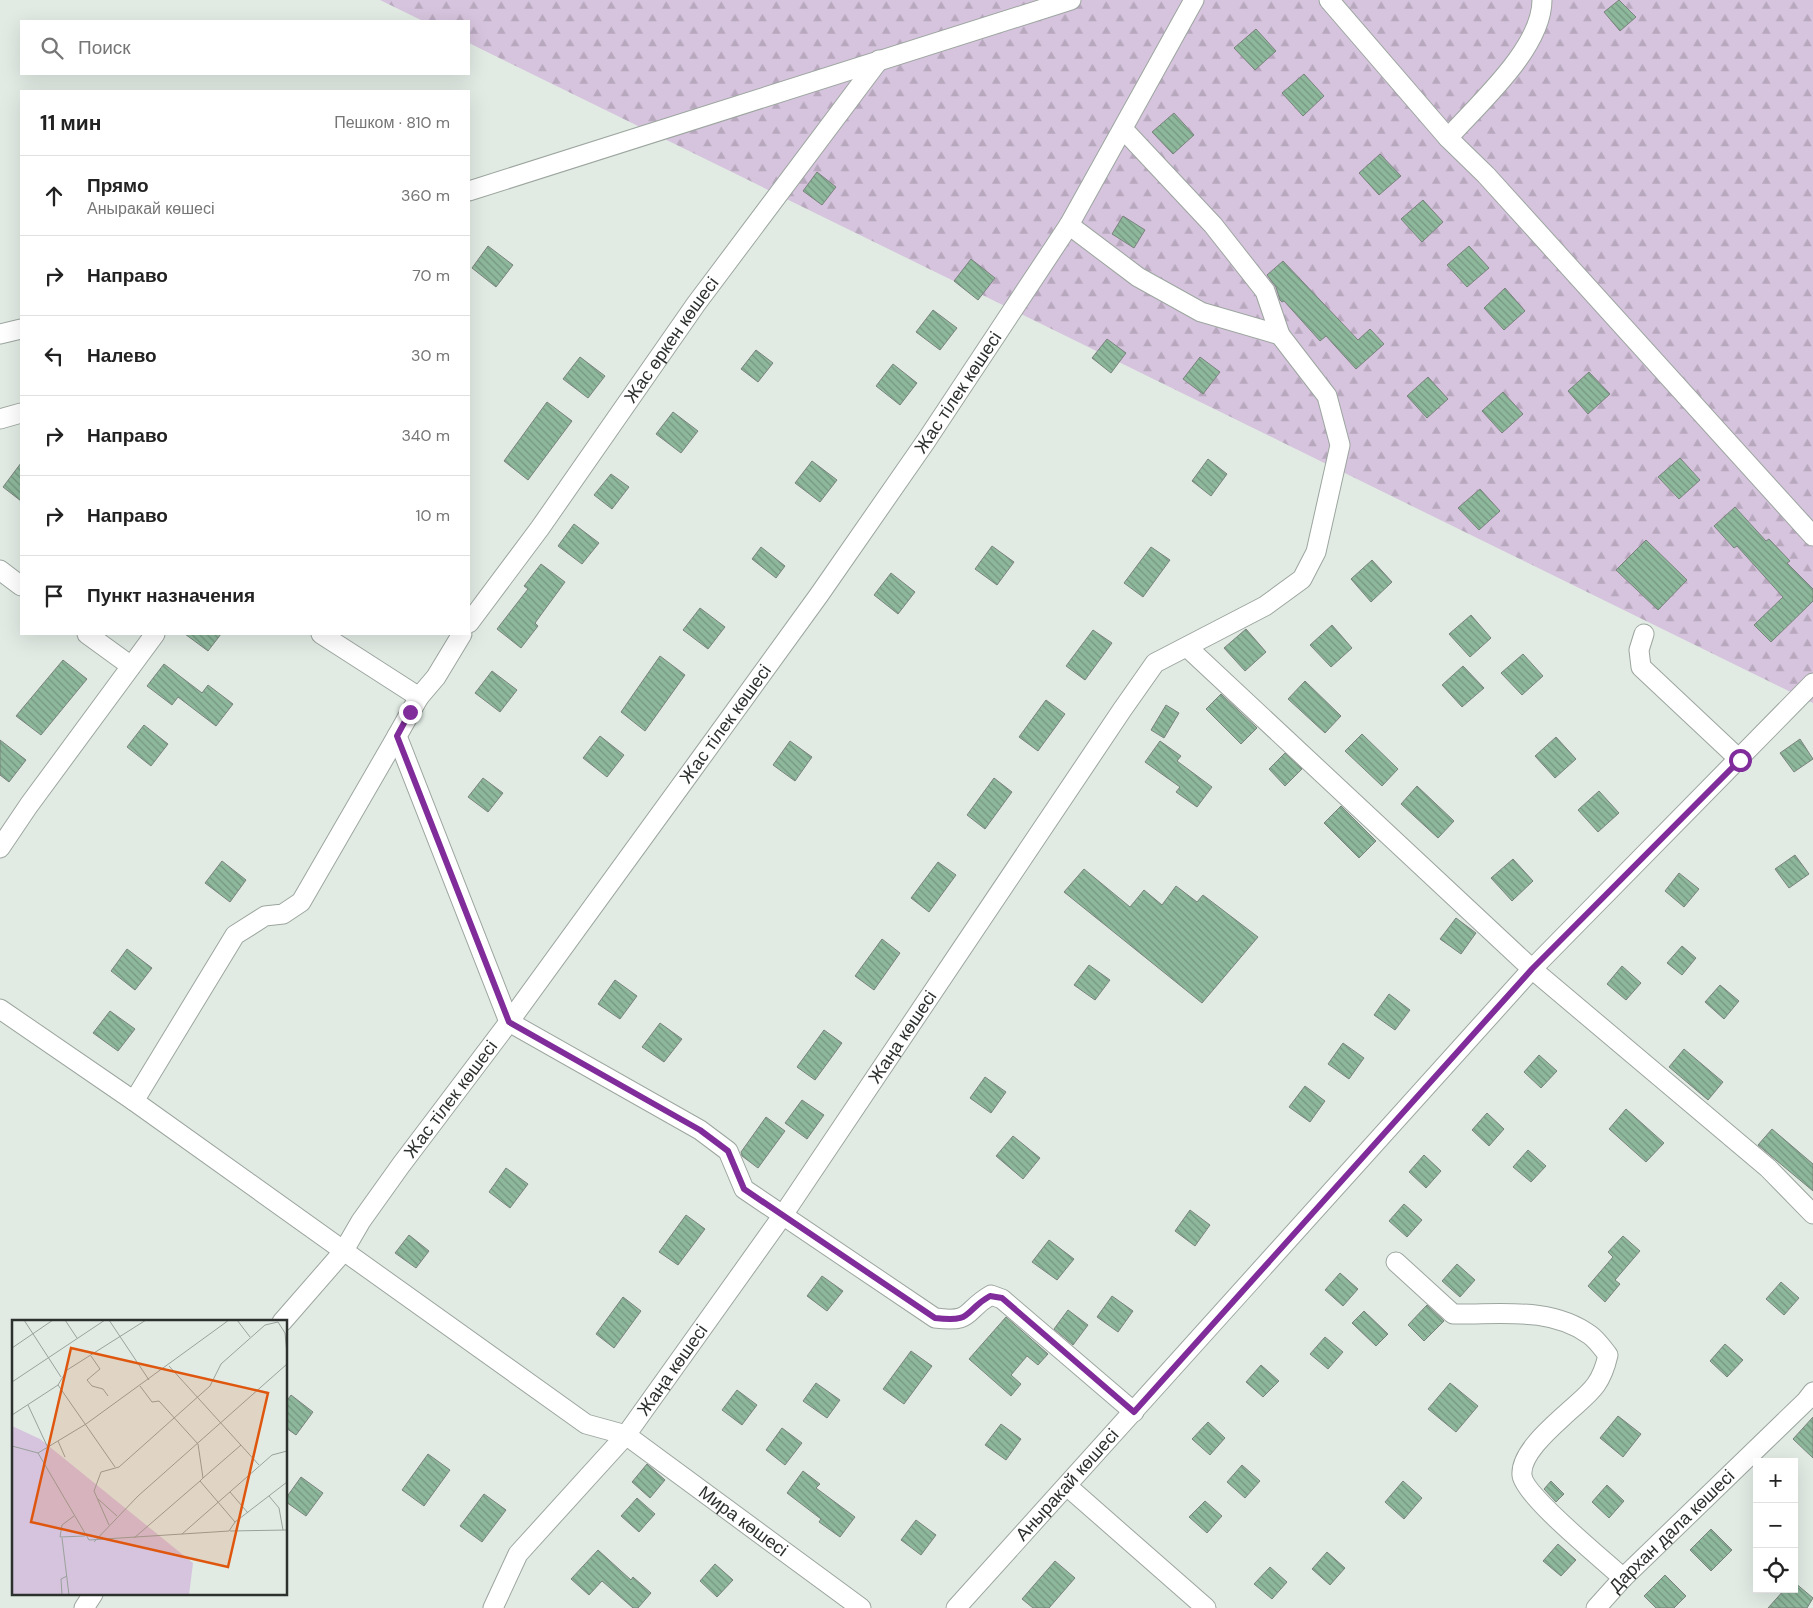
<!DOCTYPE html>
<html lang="ru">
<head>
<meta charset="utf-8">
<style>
	body { margin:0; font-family:"DM Sans",sans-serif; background:#f2f2f2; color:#222 }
	.controls { position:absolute; right:15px; bottom:15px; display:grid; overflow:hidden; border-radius:0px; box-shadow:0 5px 20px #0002 }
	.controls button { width:45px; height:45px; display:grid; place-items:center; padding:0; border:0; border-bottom:1px solid #e0e0e0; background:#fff; color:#222; font:25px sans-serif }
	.stop { position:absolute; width:15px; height:15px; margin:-11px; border:4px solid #802c9b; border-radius:50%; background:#fff }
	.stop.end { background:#802c9b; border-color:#fff; box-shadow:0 1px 5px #0008 }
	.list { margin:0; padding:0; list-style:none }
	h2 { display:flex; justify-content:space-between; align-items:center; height:65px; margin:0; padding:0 20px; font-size:21px }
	h2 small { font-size:16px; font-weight:400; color:#767676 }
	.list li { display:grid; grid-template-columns:32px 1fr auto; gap:15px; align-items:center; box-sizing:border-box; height:80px; padding:0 20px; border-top:1px solid #e0e0e0 }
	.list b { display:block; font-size:19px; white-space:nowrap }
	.list p { margin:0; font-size:16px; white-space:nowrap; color:#767676 }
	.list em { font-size:16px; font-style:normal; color:#767676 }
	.icon { flex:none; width:28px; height:28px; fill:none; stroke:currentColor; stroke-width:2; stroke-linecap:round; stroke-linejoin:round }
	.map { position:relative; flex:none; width:1813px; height:1608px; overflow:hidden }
	.search { position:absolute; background:#fff; box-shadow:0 5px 20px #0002; left:20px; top:20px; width:450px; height:55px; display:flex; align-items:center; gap:12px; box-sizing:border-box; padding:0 18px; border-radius:0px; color:#767676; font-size:19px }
	.panel { position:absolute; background:#fff; box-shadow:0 5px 20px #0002; left:20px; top:90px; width:450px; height:545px; border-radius:0px }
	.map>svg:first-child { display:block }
	.forest { fill:url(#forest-firs) }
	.building { fill:url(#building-back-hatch); stroke:#7a837d }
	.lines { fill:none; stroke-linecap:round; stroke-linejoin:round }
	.minor-casing { stroke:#9ca69f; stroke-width:21 }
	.minor { stroke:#fff; stroke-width:19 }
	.route { stroke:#802c9b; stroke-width:6 }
	.labels { text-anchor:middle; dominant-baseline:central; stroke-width:4; stroke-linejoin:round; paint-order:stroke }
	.street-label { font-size:18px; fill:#2d312e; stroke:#e1ebe4 }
	.inset-road { fill:none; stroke:#99a19b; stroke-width:1 }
	.view { fill:#df570e; fill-opacity:0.15; stroke:#df570e; stroke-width:2.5 }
	.inset-edge { fill:none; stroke:#2d312e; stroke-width:2.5 }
</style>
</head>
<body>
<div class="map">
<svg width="1813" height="1608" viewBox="0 0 1813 1608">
	<defs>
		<pattern id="forest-firs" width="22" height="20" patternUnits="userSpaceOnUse" patternTransform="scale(1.25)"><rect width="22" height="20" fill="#d6c3dd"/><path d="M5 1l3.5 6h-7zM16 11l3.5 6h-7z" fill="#b8a8be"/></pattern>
		<pattern id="building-back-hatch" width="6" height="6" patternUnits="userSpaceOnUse" patternTransform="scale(1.25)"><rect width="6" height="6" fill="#8eb89c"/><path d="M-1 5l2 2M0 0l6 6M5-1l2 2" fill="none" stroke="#749680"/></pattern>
	</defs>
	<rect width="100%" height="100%" fill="#e1ebe4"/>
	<path class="forest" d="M 380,0 L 1813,0 L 1813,703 L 469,43 L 469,21 L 423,21 Z"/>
	<path class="building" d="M 1619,0 L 1636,17 L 1620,31 L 1604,12 Z
		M 1256,29 L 1276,51 L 1255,70 L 1234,48 Z
		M 1304,74 L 1324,96 L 1303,116 L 1282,93 Z
		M 1174,113 L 1194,135 L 1173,154 L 1152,132 Z
		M 1380,154 L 1401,176 L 1379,195 L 1359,173 Z
		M 817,172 L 836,187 L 822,205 L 803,191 Z
		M 1423,200 L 1443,222 L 1422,242 L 1401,219 Z
		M 1123,216 L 1145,230 L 1134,248 L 1112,234 Z
		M 488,246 L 513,265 L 496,287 L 472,268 Z
		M 1469,246 L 1489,268 L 1467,287 L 1447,265 Z
		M 971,259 L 995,278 L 978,300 L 954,281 Z
		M 1283,261 L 1358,340 L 1370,329 L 1384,344 L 1356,369 L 1326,336 L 1320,341 L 1284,301 L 1282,302 L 1280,300 L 1276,287 L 1267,275 Z
		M 1505,288 L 1525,311 L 1504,330 L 1484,308 Z
		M 933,310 L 957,328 L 940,350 L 916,332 Z
		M 1107,339 L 1126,353 L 1111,373 L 1092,358 Z
		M 756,350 L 773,363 L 758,382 L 741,369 Z
		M 580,357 L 605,376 L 588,398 L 563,379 Z
		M 1200,357 L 1220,372 L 1203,394 L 1183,379 Z
		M 893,364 L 917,383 L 900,405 L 876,386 Z
		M 1589,372 L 1610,394 L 1588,414 L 1568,391 Z
		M 1428,377 L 1448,399 L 1427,418 L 1407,396 Z
		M 1503,392 L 1523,414 L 1502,433 L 1482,411 Z
		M 547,402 L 572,421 L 528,480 L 504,461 Z
		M 673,412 L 698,431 L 681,453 L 656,434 Z
		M 1680,458 L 1700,480 L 1679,499 L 1658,477 Z
		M 1208,459 L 1227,474 L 1211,496 L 1192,481 Z
		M 812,461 L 837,480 L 820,502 L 795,483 Z
		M 21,463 L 21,501 L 3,487 Z
		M 611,474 L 629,487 L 612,509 L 594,495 Z
		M 1480,489 L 1500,511 L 1479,530 L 1458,508 Z
		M 1735,507 L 1766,541 L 1769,539 L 1790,561 L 1787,563 L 1813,589 L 1813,601 L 1771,642 L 1754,625 L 1783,597 L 1737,546 L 1734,548 L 1714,526 Z
		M 574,524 L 599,543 L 582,564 L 558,546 Z
		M 1646,540 L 1687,580 L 1658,610 L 1616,570 Z
		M 992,546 L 1014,562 L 997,585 L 975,569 Z
		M 761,547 L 785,566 L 776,578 L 752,559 Z
		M 1151,547 L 1170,560 L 1143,597 L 1124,583 Z
		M 1372,560 L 1392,582 L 1371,602 L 1351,579 Z
		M 541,564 L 565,582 L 535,623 L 538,626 L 521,648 L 497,629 L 528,589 L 524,586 Z
		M 891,573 L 915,592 L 898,614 L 874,595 Z
		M 700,608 L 725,627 L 708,649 L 683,630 Z
		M 1471,615 L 1491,638 L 1470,657 L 1449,634 Z
		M 1332,625 L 1352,648 L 1331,667 L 1310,645 Z
		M 1246,629 L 1266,652 L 1245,671 L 1224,648 Z
		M 1093,630 L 1112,643 L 1085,680 L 1066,666 Z
		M 185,634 L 221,634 L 208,651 Z
		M 1523,654 L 1543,676 L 1522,695 L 1501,673 Z
		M 660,656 L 685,675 L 645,731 L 621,712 Z
		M 63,660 L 87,679 L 41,735 L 16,716 Z
		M 164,664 L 202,693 L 208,685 L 233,704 L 216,726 L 178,697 L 172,705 L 147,686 Z
		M 1463,666 L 1484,688 L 1462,707 L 1442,685 Z
		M 492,671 L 517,690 L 500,712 L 475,693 Z
		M 1305,681 L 1341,716 L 1325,733 L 1288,699 Z
		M 1221,694 L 1257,728 L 1241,744 L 1206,709 Z
		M 1046,700 L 1065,714 L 1038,751 L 1019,737 Z
		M 1166,705 L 1179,713 L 1164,738 L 1151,730 Z
		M 144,725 L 168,744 L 151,766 L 127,747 Z
		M 1362,734 L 1398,769 L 1382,786 L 1345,751 Z
		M 600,736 L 624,755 L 607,777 L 583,758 Z
		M 1556,737 L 1576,759 L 1555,778 L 1535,756 Z
		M 1800,739 L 1813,759 L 1794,772 L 1780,753 Z
		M 0,740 L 26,760 L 9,782 L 0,775 Z
		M 790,741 L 812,757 L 795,781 L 773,765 Z
		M 1160,741 L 1181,756 L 1177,761 L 1212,787 L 1197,807 L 1176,792 L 1180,787 L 1145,762 Z
		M 1285,753 L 1302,769 L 1285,786 L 1269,769 Z
		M 483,778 L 503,793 L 488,812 L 468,797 Z
		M 994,778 L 1012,792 L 985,829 L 967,815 Z
		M 1417,786 L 1454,821 L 1438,838 L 1401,804 Z
		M 1599,791 L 1619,813 L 1598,832 L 1578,810 Z
		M 1341,806 L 1376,841 L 1359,858 L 1324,823 Z
		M 1795,855 L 1809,874 L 1789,888 L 1775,869 Z
		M 1513,859 L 1533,881 L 1512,901 L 1491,878 Z
		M 222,861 L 246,880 L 230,902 L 205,883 Z
		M 938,862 L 956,875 L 929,912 L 911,898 Z
		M 1084,869 L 1130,907 L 1144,890 L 1162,905 L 1176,886 L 1197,902 L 1203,895 L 1258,937 L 1202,1003 L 1064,892 Z
		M 1679,873 L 1699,889 L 1684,907 L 1665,891 Z
		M 1456,918 L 1476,933 L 1461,954 L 1440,939 Z
		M 882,939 L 900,953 L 874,990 L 855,976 Z
		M 1682,946 L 1696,958 L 1682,975 L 1667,963 Z
		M 127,949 L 152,968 L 135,990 L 111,971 Z
		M 1089,965 L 1110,980 L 1095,1000 L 1074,985 Z
		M 1622,966 L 1641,983 L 1626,1000 L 1607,984 Z
		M 615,980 L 637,996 L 620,1019 L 598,1004 Z
		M 1720,985 L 1739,1001 L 1724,1019 L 1705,1002 Z
		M 1389,994 L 1410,1010 L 1395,1030 L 1374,1015 Z
		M 110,1011 L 135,1029 L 118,1051 L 93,1033 Z
		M 660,1023 L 682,1039 L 664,1062 L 642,1047 Z
		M 824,1030 L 842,1043 L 815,1080 L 797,1067 Z
		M 1343,1043 L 1364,1058 L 1349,1079 L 1328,1064 Z
		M 1684,1049 L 1723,1082 L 1708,1100 L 1669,1067 Z
		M 1539,1055 L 1557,1071 L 1541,1088 L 1524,1072 Z
		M 985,1077 L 1006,1092 L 991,1113 L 970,1098 Z
		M 1305,1086 L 1325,1101 L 1310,1122 L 1289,1107 Z
		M 802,1100 L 824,1115 L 807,1139 L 785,1123 Z
		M 1626,1109 L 1664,1143 L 1646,1162 L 1609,1129 Z
		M 1487,1113 L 1504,1129 L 1489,1146 L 1472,1130 Z
		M 766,1117 L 785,1131 L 758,1168 L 742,1156 L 741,1152 Z
		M 1772,1129 L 1813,1164 L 1813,1191 L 1758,1145 Z
		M 1013,1136 L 1040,1158 L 1023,1179 L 996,1156 Z
		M 1528,1150 L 1546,1166 L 1531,1182 L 1513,1167 Z
		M 1424,1155 L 1441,1171 L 1426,1188 L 1409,1172 Z
		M 506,1168 L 528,1184 L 510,1208 L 489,1192 Z
		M 1404,1204 L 1422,1220 L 1407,1237 L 1389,1221 Z
		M 1190,1210 L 1210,1225 L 1195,1246 L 1175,1231 Z
		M 686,1215 L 705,1229 L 678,1265 L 659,1252 Z
		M 409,1235 L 429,1251 L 416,1268 L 395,1253 Z
		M 1623,1236 L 1640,1251 L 1615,1280 L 1620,1284 L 1605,1302 L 1588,1286 L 1613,1257 L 1608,1252 Z
		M 1049,1240 L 1074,1259 L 1057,1280 L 1032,1262 Z
		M 1457,1264 L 1475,1280 L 1460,1297 L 1442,1281 Z
		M 1340,1273 L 1358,1289 L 1343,1306 L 1325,1290 Z
		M 822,1276 L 843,1291 L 827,1311 L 807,1296 Z
		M 1781,1282 L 1799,1298 L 1784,1315 L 1766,1299 Z
		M 1112,1296 L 1133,1311 L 1118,1332 L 1097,1317 Z
		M 623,1297 L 641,1311 L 614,1348 L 596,1334 Z
		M 1427,1305 L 1444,1321 L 1424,1341 L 1408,1325 Z
		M 1068,1310 L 1088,1325 L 1073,1345 L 1054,1329 Z
		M 1364,1311 L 1388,1334 L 1376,1346 L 1352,1323 Z
		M 1006,1317 L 1048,1354 L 1038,1365 L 1027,1356 L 1011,1375 L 1021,1384 L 1011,1396 L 969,1359 Z
		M 1325,1337 L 1343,1352 L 1328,1369 L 1310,1354 Z
		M 1725,1344 L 1743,1360 L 1727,1377 L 1710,1361 Z
		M 911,1351 L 932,1366 L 904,1404 L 883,1389 Z
		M 1261,1365 L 1279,1381 L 1263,1397 L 1246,1382 Z
		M 816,1383 L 840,1400 L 827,1418 L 803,1401 Z
		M 1450,1383 L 1478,1406 L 1456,1432 L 1428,1409 Z
		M 737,1390 L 757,1405 L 742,1425 L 722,1410 Z
		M 291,1395 L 313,1412 L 296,1435 L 286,1428 L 286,1402 Z
		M 1618,1416 L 1641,1434 L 1623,1457 L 1600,1438 Z
		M 1813,1417 L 1813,1458 L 1793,1439 Z
		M 1208,1422 L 1225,1438 L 1210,1455 L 1192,1439 Z
		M 1001,1424 L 1021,1439 L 1006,1460 L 985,1445 Z
		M 782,1428 L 802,1443 L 785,1465 L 766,1450 Z
		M 428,1454 L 450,1470 L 424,1506 L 402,1490 Z
		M 647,1464 L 665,1480 L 650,1498 L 632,1482 Z
		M 1242,1465 L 1260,1481 L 1245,1498 L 1227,1482 Z
		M 803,1471 L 820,1484 L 816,1488 L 855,1517 L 840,1537 L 819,1522 L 821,1519 L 787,1493 Z
		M 301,1477 L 323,1493 L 306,1516 L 286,1502 L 286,1498 Z
		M 1403,1481 L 1422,1498 L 1404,1519 L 1385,1502 Z
		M 1551,1481 L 1564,1494 L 1556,1502 L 1544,1489 Z
		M 1607,1485 L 1624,1501 L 1609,1518 L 1592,1502 Z
		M 484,1494 L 506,1510 L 482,1542 L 460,1526 Z
		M 637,1498 L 655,1514 L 639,1532 L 621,1516 Z
		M 1205,1501 L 1222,1516 L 1207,1533 L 1189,1517 Z
		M 916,1520 L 936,1535 L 921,1555 L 901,1540 Z
		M 1711,1529 L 1732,1550 L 1711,1571 L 1690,1550 Z
		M 1558,1544 L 1576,1560 L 1561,1576 L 1543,1561 Z
		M 598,1550 L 631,1580 L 633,1577 L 651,1593 L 638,1608 L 633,1608 L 602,1581 L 589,1595 L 571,1579 Z
		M 1327,1552 L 1345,1568 L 1330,1585 L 1312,1569 Z
		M 1055,1561 L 1075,1578 L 1049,1608 L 1033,1608 L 1022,1599 Z
		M 715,1564 L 733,1580 L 717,1597 L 700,1581 Z
		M 1270,1567 L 1287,1582 L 1272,1599 L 1254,1584 Z
		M 1665,1575 L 1686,1596 L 1674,1608 L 1656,1608 L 1644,1596 Z
		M 1794,1582 L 1813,1598 L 1807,1608 L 1768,1608 L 1785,1589 L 1794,1589 Z"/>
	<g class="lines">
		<g class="minor-casing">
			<g id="minor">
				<path d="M 1329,0 L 1448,138 L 1486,175 L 1813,536"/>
				<path d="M 1448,138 C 1479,103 1542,48 1542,0"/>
				<path d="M 469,191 L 1071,0"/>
				<path d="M 1069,225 L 1138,277 L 1201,312 L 1280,335"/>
				<path d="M 0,334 L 21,329"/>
				<path d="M 0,419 L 21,413"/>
				<path d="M 0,570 L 21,586"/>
				<path id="s1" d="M 469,623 L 540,528 L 696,304 L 879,60"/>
				<path d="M 87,634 L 131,666"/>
				<path d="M 321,634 L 419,697 L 397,736 L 509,1022 L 700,1130 L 728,1151 L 744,1189 L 935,1318 C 974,1323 963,1311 991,1295 L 1002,1299 L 1134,1412"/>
				<path d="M 1644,634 L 1639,650 L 1641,667 L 1740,760"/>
				<path d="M 1187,647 L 1532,969 L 1768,1168 L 1813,1214"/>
				<path d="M 419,697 L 436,677 L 462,634"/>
				<path d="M 0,848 L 29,805 L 155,634"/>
				<path id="s2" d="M 0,1009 L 134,1101 L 586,1424 L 626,1435 L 861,1608"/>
				<path d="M 134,1101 L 235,935 L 265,916 L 283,914 L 301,902 L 397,736"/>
				<path d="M 1396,1262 L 1453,1314 C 1499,1315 1550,1306 1590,1335 C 1597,1340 1603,1349 1608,1355 C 1601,1386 1590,1392 1568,1412 C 1553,1426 1520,1453 1522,1475 C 1523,1495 1605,1561 1623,1578"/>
				<path id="s3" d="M 282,1322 L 343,1252 L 361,1221 L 401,1165 L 509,1022 L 698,762 L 819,595 L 926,441 L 1069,225 L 1194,0"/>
				<path d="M 1067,1486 L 1206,1608"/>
				<path d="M 84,1608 L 93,1594"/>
				<path id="s4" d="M 493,1608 L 518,1554 L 626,1435 L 783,1215 L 1122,710 L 1155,663 L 1265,606 L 1302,579 L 1316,552 L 1340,445 L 1327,396 L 1280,335 L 1265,291 L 1213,225 L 1123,129"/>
				<path id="s5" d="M 956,1608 L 1532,969 L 1813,683"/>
				<path id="s6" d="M 1596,1608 L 1623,1578 L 1806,1401 L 1813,1392"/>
			</g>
		</g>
		<use href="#minor" class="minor"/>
	</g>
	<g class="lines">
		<path class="route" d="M 410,712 L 397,736 L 509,1022 L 700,1130 L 728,1151 L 744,1189 L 935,1318 C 974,1323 963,1311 990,1296 L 1002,1298 L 1134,1412 L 1532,969 L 1740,760"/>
	</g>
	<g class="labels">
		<g class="street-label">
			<text stroke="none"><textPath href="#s1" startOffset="348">Жас өркен көшесі</textPath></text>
			<text stroke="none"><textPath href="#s3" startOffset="1150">Жас тілек көшесі</textPath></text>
			<text stroke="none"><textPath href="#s3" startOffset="745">Жас тілек көшесі</textPath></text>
			<text stroke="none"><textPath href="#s4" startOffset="705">Жаңа көшесі</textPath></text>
			<text stroke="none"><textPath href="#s3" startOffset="280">Жас тілек көшесі</textPath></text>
			<text stroke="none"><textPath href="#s4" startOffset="300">Жаңа көшесі</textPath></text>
			<text stroke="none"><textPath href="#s5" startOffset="166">Аныракай көшесі</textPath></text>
			<text stroke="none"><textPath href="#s2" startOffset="905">Мира көшесі</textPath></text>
			<text stroke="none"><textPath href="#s6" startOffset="108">Дархан дала көшесі</textPath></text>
		</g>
	</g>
	<g transform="translate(12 1320)">
		<rect width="275" height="275" fill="#e1ebe4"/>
		<path d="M 0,106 L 28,119 L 181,243 L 177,275 L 0,275 Z" fill="#d6c3dd"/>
		<path class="inset-road" d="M 12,0 L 49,57M 53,0 L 65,18M 97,0 L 137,60M 225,0 L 238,17M 0,28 L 41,0M 79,36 L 88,49 L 75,60 L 80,66 L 91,69 L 96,76M 157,46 L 247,145M 0,62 L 93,0M 46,65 L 103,147M 128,66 L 140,82 L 147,81 L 186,124 L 191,158 L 188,161 L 223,202M 16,85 L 36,128M 0,95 L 46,65 L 55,50 L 134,0M 46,121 L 53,137M 0,126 L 26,133M 26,133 L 77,220 L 217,211 L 223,202M 26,133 L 74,104 L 217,0M 191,158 L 229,125M 218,172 L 236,193M 257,176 L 267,188 L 271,210M 86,179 L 105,196M 62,196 L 50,205 L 48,217 L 73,216M 223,202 L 275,162M 97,205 L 82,171 L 89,152 L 107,147 L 198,66 L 209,44 L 253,5 L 266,2 L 273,13 L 275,34M 218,211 L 275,210M 170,214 L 260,135 L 275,131M 50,218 L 57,275M 122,218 L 188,161M 82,222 L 126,176 L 275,44M 50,275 L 49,259 L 55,256"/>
		<path class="view" d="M 59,28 L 256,73 L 216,247 L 19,202 Z"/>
		<rect width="275" height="275" class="inset-edge"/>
	</g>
</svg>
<div class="controls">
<button>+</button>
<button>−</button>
<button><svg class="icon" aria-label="locate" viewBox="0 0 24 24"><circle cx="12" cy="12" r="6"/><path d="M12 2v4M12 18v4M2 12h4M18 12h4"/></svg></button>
</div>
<div class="stop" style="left:1740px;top:760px"></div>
<div class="stop end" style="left:410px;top:712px"></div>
<div class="search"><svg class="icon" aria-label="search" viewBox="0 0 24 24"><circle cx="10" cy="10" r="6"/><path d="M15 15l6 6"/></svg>Поиск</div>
<section class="panel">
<h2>11 мин<small>Пешком · 810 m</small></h2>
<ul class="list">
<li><svg class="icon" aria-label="ahead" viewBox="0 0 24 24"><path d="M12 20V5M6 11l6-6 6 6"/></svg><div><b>Прямо</b><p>Аныракай көшесі</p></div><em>360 m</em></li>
<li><svg class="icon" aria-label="right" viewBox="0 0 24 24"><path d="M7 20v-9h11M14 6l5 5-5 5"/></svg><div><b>Направо</b></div><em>70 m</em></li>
<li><svg class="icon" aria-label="left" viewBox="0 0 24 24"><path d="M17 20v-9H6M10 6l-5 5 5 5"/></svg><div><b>Налево</b></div><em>30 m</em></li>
<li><svg class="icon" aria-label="right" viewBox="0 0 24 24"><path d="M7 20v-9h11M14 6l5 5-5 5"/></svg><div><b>Направо</b></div><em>340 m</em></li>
<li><svg class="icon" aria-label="right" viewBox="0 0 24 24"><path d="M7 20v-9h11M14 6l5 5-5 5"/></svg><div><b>Направо</b></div><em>10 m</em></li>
<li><svg class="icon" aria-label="arrive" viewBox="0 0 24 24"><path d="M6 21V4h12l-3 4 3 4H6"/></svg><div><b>Пункт назначения</b></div></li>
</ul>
</section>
</div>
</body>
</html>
